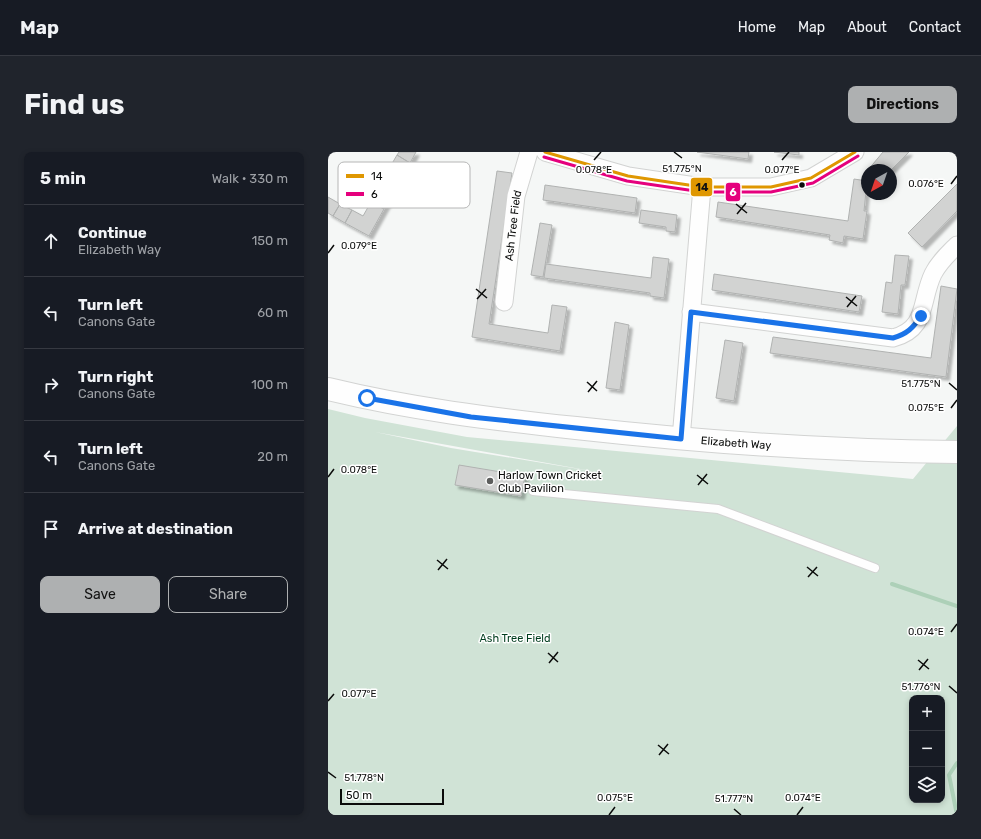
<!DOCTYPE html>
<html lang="en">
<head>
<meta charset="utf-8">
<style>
	body { margin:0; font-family:Rubik,sans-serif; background:#20242c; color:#f1f3f6 }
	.controls { position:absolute; right:12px; bottom:12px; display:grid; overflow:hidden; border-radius:8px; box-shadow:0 2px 6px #0003 }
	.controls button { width:36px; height:36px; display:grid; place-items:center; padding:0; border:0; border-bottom:1px solid #363941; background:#171b24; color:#f1f3f6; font:20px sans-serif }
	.compass { position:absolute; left:533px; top:12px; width:36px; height:36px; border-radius:50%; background:#171b24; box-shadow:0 2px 6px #0003; rotate:220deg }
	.scale { position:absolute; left:12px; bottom:10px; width:104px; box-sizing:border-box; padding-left:4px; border:2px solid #0b0c0b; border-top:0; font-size:11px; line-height:14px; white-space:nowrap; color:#0b0c0b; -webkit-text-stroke:3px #fff; paint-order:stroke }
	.stop { position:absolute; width:12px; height:12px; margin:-9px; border:3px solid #1a73e8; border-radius:50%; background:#fff }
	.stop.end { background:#1a73e8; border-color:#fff; box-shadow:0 1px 4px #0008 }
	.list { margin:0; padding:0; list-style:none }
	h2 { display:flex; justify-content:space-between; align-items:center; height:52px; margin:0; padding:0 16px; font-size:17px }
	h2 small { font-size:13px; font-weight:400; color:#9ea1a6 }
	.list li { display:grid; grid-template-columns:26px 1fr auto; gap:12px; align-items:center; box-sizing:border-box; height:72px; padding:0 16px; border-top:1px solid #363941 }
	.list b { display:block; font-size:15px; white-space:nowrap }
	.list p { margin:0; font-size:13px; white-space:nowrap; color:#9ea1a6 }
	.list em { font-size:13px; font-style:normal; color:#9ea1a6 }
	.actions { display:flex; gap:8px; padding:12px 16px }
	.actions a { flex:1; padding:9px 0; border:1px solid #aeb0b1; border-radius:8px; text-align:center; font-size:14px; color:#aeb0b1 }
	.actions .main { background:#aeb0b1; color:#111 }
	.icon { flex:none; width:22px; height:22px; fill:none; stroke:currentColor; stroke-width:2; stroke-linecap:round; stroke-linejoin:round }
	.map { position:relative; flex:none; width:629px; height:663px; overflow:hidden; border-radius:8px }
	header { display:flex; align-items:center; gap:24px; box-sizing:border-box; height:56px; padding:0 20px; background:#171b24; border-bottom:1px solid #363941 }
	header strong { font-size:19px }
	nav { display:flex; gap:22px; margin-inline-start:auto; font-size:14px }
	.intro { display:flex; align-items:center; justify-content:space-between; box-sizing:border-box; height:96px; padding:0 24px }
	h1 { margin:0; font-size:28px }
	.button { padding:10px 18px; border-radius:8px; background:#aeb0b1; color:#111; font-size:14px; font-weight:700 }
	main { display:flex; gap:24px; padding:0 24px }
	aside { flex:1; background:#171b24; border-radius:8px; box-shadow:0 2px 6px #0003 }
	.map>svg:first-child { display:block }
	.green { fill:#d0e3d6; fill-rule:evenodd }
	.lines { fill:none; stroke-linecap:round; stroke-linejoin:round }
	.stream { stroke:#add0b8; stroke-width:4 }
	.building { fill:#d2d3d2; stroke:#b0b2b1; filter:url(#shadow) }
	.lane-casing { stroke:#d2d3d2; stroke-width:10 }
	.street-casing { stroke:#d2d3d2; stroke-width:19 }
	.primary-casing { stroke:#d2d3d2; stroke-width:24 }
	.lane { stroke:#fefefe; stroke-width:8 }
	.street { stroke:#fefefe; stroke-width:17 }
	.primary { stroke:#fefefe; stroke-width:22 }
	.bus-1-casing { stroke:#fff; stroke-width:6 }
	.bus-2-casing { stroke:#fff; stroke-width:6 }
	.bus-1 { stroke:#df9701; stroke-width:3 }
	.bus-2 { stroke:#e5007d; stroke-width:3 }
	.route { stroke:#1a73e8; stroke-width:5 }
	.ticks { fill:none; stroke:#0b0c0b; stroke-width:1.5 }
	.bus-dot { fill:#0b0c0b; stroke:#fff; stroke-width:1.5 }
	.poi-dot { fill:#5d5e5d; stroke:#fff; stroke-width:1.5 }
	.labels { text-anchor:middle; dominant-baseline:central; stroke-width:3; stroke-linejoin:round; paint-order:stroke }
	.street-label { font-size:11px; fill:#0b0c0b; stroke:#fff }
	.poi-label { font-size:11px; fill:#0b0c0b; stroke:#fff; text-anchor:start }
	.park-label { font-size:11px; fill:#003d1e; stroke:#fff }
	.key { fill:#fff; stroke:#b6b6b6; stroke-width:1 }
	.key-label { font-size:11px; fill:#0b0c0b }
	.ticks-label { font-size:10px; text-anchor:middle; fill:#0b0c0b; stroke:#fff; stroke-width:3; stroke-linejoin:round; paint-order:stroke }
	.line-badge { stroke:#fff; stroke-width:1.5 }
	.badge-label { font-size:11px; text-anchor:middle; font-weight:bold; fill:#fff }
	.pale-badge-label { font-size:11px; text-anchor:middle; font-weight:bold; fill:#111 }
</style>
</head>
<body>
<header>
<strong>Map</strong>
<nav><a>Home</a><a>Map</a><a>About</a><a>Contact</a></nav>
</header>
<div class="intro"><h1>Find us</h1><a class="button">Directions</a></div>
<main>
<aside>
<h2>5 min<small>Walk · 330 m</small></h2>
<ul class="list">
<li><svg class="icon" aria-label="ahead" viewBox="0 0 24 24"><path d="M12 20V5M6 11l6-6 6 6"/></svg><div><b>Continue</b><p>Elizabeth Way</p></div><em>150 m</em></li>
<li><svg class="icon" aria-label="left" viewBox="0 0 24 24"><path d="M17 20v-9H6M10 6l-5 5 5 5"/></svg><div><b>Turn left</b><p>Canons Gate</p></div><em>60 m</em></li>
<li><svg class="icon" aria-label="right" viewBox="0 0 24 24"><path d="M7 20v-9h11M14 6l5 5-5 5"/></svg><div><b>Turn right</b><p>Canons Gate</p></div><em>100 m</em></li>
<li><svg class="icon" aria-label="left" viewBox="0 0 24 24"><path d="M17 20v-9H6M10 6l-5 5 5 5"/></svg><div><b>Turn left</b><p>Canons Gate</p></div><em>20 m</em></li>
<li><svg class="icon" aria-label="arrive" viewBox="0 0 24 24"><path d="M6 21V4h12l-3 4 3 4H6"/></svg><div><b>Arrive at destination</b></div></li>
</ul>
<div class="actions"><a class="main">Save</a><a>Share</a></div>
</aside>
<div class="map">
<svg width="629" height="663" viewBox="0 0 629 663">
	<defs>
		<filter id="shadow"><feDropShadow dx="3.5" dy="3.5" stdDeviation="1" flood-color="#0004"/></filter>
	</defs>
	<rect width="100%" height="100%" fill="#f5f7f6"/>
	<path class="green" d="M 0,257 L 37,266 L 139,285 L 585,327 L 629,274 L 629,663 L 0,663 ZM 47,280 L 269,320 L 123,296 ZM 584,546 L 614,546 L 614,648 L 584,648 Z"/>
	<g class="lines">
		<path class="stream" d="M 564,432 L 629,454
			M 629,611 L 621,623 L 629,663"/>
	</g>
	<path class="building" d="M 71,0 L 88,0 L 82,11 L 69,3 Z
		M 369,0 L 421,0 L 420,7 Z
		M 446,0 L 471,0 L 471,3 Z
		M 555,0 L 581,0 L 563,18 L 540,18 Z
		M 69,3 L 82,11 L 76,22 L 62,15 Z
		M 169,19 L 184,21 L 161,172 L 220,181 L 224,153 L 239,155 L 232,199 L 144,185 Z
		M 526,27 L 539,29 L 536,59 L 539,59 L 535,87 L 516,84 L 515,91 L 501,88 L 502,83 L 388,65 L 390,50 L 520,69 Z
		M 629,32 L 629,59 L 594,95 L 580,81 Z
		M 217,33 L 309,46 L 307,61 L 215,48 Z
		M 49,38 L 63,45 L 56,57 L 43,50 Z
		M 0,45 L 12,52 L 5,64 L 0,61 Z
		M 43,50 L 56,57 L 41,84 L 17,71 L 24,58 L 35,64 Z
		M 12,52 L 24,58 L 17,71 L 5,64 Z
		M 313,58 L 349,63 L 347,80 L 338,79 L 338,75 L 311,71 Z
		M 212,71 L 224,73 L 215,125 L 203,123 Z
		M 567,103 L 581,104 L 577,133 L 573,133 L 570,162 L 554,160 L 558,130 L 564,131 Z
		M 325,105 L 341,107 L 336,146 L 322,144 L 322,141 L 216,126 L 218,112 L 323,126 Z
		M 386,122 L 534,144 L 531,160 L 384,138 Z
		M 613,134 L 629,137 L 618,225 L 442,201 L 445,185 L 603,206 Z
		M 287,170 L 301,173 L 292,238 L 278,236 Z
		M 397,188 L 415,191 L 406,249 L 388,246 Z
		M 131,313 L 197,324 L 193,344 L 127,333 Z"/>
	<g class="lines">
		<g class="lane-casing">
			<path id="lane" d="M 205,339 L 390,357 L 547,416"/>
		</g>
		<g class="street-casing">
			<g id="street">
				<path d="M 217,0 L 300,24 L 374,35 L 443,35 L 483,26 L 527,0"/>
				<path id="s1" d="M 176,150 L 188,44 L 201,0"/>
				<path d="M 363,160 L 565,186 C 600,177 592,149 605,122 C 611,110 620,102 629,93"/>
				<path d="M 353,287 L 374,35"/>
			</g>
		</g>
		<g class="primary-casing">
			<g id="primary">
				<path id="s2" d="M 0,237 C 82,257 164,267 248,276 C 374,290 502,299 629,300"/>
			</g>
		</g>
		<use href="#lane" class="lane"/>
		<use href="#street" class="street"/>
		<use href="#primary" class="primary"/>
		<g class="bus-1-casing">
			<path id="bus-1" d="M 217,0 L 300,24 L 374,35 L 443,35 L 483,26 L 527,0"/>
		</g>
		<g class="bus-2-casing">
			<path id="bus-2" d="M 216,5 L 299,29 L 374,40 L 443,40 L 485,31 L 530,4"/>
		</g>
		<use href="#bus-1" class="bus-1"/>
		<use href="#bus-2" class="bus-2"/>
	</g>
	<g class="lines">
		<path class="route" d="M 39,246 L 143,265 L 353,287 L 363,160 L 565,186 C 579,182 585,176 593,164"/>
	</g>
	<path class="ticks" d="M 346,0 L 354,6M 266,8 L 273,0M 454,8 L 461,0M 623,32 L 629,24M 408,52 L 419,61M 409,62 L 418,51M 0,101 L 6,93M 148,137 L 159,146M 518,145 L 529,154M 149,147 L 158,137M 519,155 L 528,144M 259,230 L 269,239M 621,231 L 629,238M 260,240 L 269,229M 623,256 L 629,248M 369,323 L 380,332M 0,325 L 6,317M 370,333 L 379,322M 109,408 L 120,417M 479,415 L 490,424M 110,418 L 119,407M 480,425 L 489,415M 623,480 L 629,472M 220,501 L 230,510M 590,508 L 601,517M 221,511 L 230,500M 591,518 L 600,507M 621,534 L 629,541M 0,549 L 6,542M 330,593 L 341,602M 331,603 L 340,592M 0,620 L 8,626M 406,657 L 413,663M 281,663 L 287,655M 469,663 L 475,655"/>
	<circle class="bus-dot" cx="474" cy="33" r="3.5"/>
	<circle class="poi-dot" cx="162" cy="329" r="4"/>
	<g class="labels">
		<g class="street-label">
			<text stroke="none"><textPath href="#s1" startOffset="77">Ash Tree Field</textPath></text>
			<text stroke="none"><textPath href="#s2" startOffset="412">Elizabeth Way</textPath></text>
		</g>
		<g class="poi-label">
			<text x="170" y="323">Harlow Town Cricket<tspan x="170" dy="13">Club Pavilion</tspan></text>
		</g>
		<g class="park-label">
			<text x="187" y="486">Ash Tree Field</text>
		</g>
	</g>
	<rect x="10" y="10" width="132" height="46" rx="6" class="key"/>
	<rect x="18" y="22" width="18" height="4" fill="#df9701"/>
	<rect x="18" y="40" width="18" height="4" fill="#e5007d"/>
	<g class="key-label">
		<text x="43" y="28">14</text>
		<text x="43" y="46">6</text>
	</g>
	<g class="ticks-label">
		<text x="354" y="20">51.775°N</text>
		<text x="266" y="21">0.078°E</text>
		<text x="454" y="21">0.077°E</text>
		<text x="598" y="35">0.076°E</text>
		<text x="31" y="97">0.079°E</text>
		<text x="593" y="235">51.775°N</text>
		<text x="598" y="259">0.075°E</text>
		<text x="31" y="321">0.078°E</text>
		<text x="598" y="483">0.074°E</text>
		<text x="593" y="538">51.776°N</text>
		<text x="31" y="545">0.077°E</text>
		<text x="36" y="629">51.778°N</text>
		<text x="287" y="649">0.075°E</text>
		<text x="475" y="649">0.074°E</text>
		<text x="406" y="650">51.777°N</text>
	</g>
	<g class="line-badge">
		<rect x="362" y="25" width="23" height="20" rx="4" fill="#df9701"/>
		<rect x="397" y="30" width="16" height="20" rx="4" fill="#e5007d"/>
	</g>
	<g class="badge-label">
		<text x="405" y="44">6</text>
	</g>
	<g class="pale-badge-label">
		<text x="374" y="39">14</text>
	</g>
</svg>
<div class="controls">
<button>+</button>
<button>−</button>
<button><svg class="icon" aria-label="layers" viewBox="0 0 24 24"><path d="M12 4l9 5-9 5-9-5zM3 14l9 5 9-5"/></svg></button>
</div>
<svg class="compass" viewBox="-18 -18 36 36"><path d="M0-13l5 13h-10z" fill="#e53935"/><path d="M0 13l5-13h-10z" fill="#9ea1a6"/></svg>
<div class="scale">50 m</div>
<div class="stop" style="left:39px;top:246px"></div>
<div class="stop end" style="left:593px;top:164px"></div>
</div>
</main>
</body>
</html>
